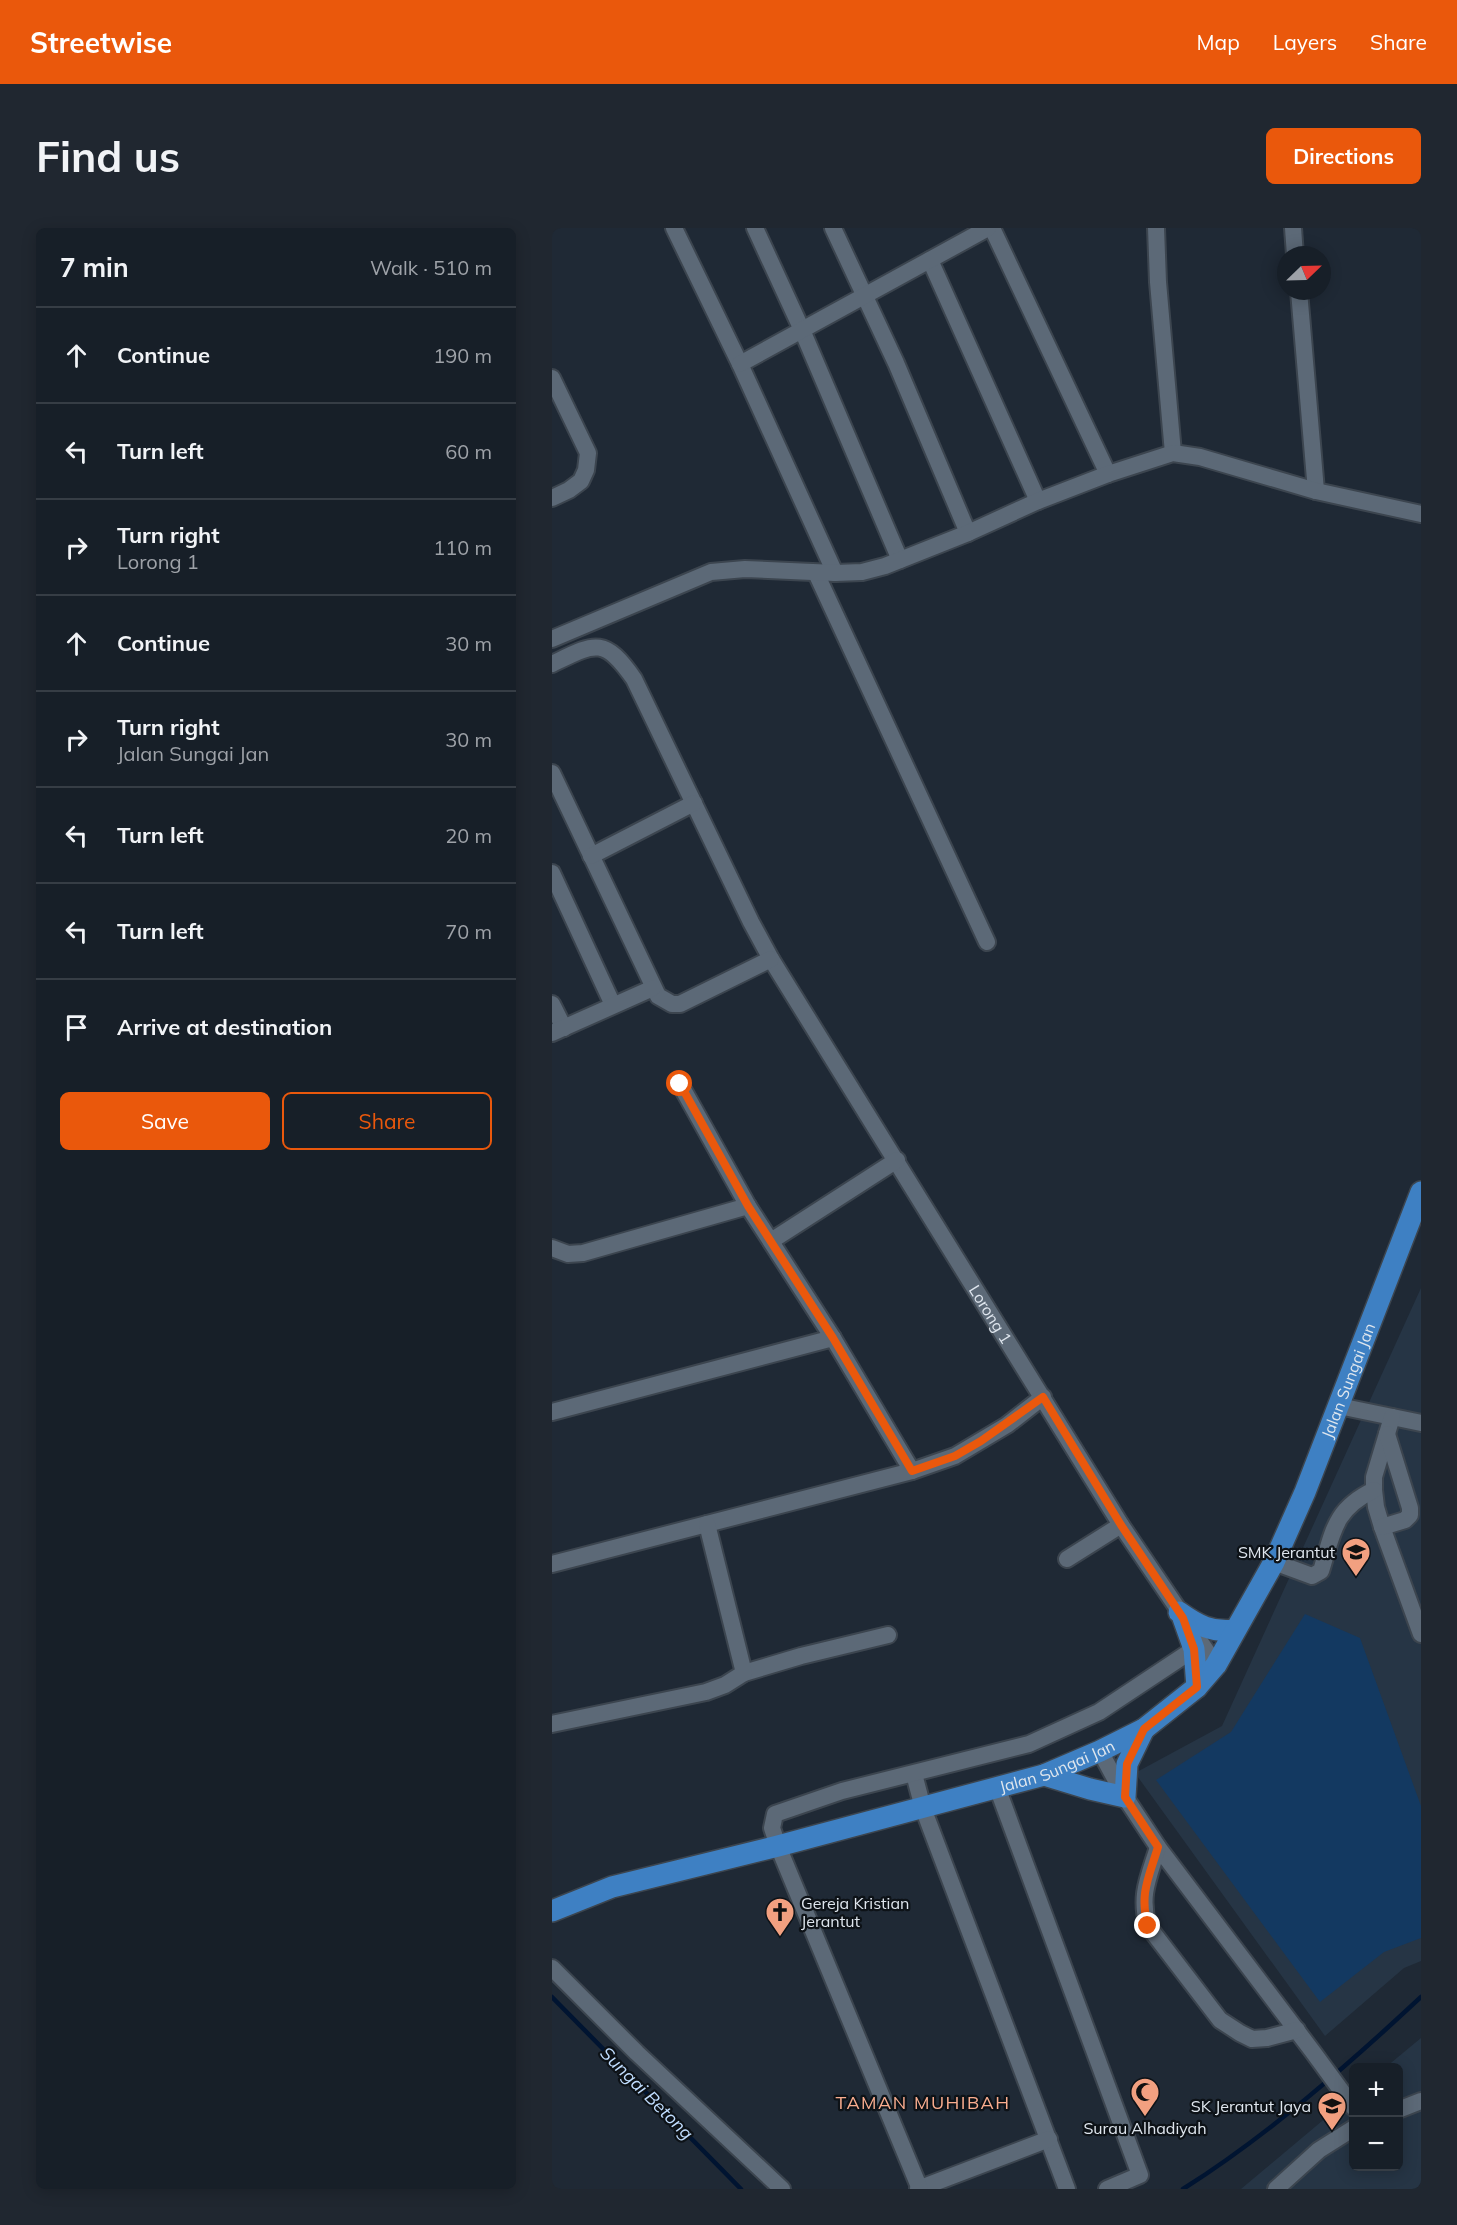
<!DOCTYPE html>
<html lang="en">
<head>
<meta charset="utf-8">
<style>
	body { margin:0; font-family:Mulish,sans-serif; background:#202730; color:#f1f3f6 }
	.controls { position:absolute; right:18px; bottom:18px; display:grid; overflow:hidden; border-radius:9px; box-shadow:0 3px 15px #0003 }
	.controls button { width:54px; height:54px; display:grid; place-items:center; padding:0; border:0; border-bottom:2px solid #363d45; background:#171f28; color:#f1f3f6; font:30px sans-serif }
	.compass { position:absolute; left:725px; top:18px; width:54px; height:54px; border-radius:50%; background:#171f28; box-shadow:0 3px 15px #0003; rotate:67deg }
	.stop { position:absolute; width:18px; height:18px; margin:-14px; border:4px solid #ea580c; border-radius:50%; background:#fff }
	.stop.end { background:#ea580c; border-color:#fff; box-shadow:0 2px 6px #0008 }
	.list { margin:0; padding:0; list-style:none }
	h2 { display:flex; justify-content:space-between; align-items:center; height:78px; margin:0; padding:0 24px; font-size:26px }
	h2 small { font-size:20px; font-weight:400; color:#9ea2a8 }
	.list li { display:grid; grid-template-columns:39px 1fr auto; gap:18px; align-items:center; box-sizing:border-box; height:96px; padding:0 24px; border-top:2px solid #363d45 }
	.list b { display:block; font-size:22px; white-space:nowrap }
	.list p { margin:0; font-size:20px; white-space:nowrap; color:#9ea2a8 }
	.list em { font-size:20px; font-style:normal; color:#9ea2a8 }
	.actions { display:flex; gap:12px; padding:18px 24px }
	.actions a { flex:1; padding:14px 0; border:2px solid #ea580c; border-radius:9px; text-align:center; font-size:21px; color:#ea580c }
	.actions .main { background:#ea580c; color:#fff }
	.icon { flex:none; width:33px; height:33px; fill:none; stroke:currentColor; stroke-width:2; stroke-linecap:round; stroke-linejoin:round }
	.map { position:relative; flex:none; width:869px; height:1961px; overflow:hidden; border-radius:9px }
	header { display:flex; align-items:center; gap:36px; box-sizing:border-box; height:84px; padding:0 30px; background:#ea580c; color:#fff }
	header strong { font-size:28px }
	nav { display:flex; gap:33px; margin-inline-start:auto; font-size:21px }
	.intro { display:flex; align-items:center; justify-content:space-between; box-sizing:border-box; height:144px; padding:0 36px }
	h1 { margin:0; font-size:42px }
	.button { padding:15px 27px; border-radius:9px; background:#ea580c; color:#fff; font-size:21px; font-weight:700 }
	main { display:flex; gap:36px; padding:0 36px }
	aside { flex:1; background:#171f28; border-radius:9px; box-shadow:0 3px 15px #0003 }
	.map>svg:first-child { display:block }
	.built { fill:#263545 }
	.green { fill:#133961 }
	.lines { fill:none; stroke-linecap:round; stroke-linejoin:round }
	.stream { stroke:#001431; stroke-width:4.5 }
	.minor-casing { stroke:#3c454f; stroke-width:20 }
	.major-casing { stroke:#3c454f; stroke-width:24 }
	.minor { stroke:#5c6977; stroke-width:16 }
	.major { stroke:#3e80c3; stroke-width:21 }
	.route { stroke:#ea580c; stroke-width:8 }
	.labels { text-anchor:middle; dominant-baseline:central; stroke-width:4.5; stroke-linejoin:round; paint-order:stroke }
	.street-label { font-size:16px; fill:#dfe6ee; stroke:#0d1217 }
	.poi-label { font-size:16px; fill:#dfe6ee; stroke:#0d1217; text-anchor:end }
	.water-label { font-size:18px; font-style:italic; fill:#c0ddff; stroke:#0d1217 }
	.neighbourhood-label { font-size:18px; letter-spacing:1.5px; fill:#faad8f; stroke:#0d1217 }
</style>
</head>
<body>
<header>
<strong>Streetwise</strong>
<nav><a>Map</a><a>Layers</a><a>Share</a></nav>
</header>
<div class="intro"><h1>Find us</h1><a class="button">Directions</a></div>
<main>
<aside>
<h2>7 min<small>Walk · 510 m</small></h2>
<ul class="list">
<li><svg class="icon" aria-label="ahead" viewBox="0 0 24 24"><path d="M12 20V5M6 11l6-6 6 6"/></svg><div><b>Continue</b></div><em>190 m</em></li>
<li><svg class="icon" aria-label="left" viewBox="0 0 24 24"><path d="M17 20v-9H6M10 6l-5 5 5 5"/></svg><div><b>Turn left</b></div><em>60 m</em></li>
<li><svg class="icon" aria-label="right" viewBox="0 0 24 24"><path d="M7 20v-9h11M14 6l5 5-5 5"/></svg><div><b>Turn right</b><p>Lorong 1</p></div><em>110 m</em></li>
<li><svg class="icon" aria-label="ahead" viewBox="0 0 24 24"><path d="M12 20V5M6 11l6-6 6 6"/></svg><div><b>Continue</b></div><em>30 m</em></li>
<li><svg class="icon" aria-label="right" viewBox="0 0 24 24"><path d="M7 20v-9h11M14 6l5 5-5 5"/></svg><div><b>Turn right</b><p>Jalan Sungai Jan</p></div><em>30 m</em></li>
<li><svg class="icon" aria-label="left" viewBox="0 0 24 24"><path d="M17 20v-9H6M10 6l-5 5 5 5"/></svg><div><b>Turn left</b></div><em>20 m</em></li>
<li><svg class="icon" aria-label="left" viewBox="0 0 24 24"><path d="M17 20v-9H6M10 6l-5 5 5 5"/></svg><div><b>Turn left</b></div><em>70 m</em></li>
<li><svg class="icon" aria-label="arrive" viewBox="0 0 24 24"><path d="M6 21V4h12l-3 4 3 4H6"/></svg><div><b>Arrive at destination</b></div></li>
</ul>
<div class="actions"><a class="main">Save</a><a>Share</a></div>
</aside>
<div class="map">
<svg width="869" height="1961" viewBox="0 0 869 1961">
	<rect width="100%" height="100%" fill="#1f2935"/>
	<path class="built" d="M 869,1060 L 869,1733 L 852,1740 L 773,1808 L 583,1545 L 670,1498 Z
		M 869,1810 L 869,1961 L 689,1961 L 801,1867 L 802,1938 L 846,1938 L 846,1840 L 834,1839 Z"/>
	<path class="green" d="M 753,1386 L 808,1410 L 869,1578 L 869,1710 L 832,1724 L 768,1774 L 604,1552 L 679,1504 Z"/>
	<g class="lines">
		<path class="stream" d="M 0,1769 L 189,1961
			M 631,1961 C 715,1908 796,1837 869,1769"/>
		<g class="minor-casing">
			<g id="minor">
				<path d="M 122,0 L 188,136 L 283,345"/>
				<path d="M 203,0 L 250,102 L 348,332"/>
				<path d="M 281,0 L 344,135 L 416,305"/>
				<path d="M 440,0 L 556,246"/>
				<path d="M 604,0 L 606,54 L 621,225"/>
				<path d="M 741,0 L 743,27"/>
				<path d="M 378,32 L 486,273"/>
				<path d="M 747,63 L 764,263"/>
				<path d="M 188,136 L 436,0"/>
				<path d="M 0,150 L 36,225 L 34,242 L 29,253 L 17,262 L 0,270"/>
				<path d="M 264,345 L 435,714"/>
				<path d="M 0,411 L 159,344 L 193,341 L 283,345 L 310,344 L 333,338 L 416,305 L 486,273 L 556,246 L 621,225 L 648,229 L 764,263 L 869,286"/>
				<path id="s1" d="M 0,436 C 43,415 52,408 82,451 L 199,694 L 219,731 L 569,1297 L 664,1437"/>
				<path d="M 0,545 L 106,768 L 120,776 L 128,776 L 219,731"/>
				<path d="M 39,628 L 142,575"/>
				<path d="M 0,645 L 61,777"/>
				<path d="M 0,776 L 12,800"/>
				<path d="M 0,805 L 101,760"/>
				<path d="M 128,856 L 196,978 L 281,1110 L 360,1243"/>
				<path d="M 219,1013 L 345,932"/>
				<path d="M 0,1020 L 16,1026 L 31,1025 L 196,978"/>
				<path d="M 787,1178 L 869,1195"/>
				<path d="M 0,1184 L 281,1110"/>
				<path d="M 840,1189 L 822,1249 L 822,1262 L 824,1279 L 830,1299 L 869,1406"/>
				<path d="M 830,1299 L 853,1292 L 858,1287 L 858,1280 L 835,1206"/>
				<path d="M 515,1331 L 569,1297"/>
				<path d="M 722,1334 L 760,1348 L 769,1343 C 781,1304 782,1281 822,1262"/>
				<path d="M 0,1336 L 360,1243 L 403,1228 L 455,1197 L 491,1169"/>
				<path d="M 192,1445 L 249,1428 L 336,1407"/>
				<path d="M 0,1496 L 154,1464 L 173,1457 L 192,1445 L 155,1296"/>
				<path d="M 548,1523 L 573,1569 L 606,1619 L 761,1824 L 802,1880"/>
				<path d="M 362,1546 L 371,1580 L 515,1961"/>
				<path d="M 445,1559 L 588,1947 L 555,1961"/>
				<path d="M 606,1619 C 597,1649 587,1667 596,1698 L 668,1792 L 688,1805 L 700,1811 L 715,1810 L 745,1802"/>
				<path d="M 0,1740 L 85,1825 L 230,1961"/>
				<path d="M 846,1882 L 869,1873"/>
				<path d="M 366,1961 L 497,1911"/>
				<path d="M 368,1961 L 226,1618 L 220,1600 L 223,1586 L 290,1563 L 477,1516 L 547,1484 L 642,1421"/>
				<path d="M 724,1961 L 767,1922 L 802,1900"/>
			</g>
		</g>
		<g class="major-casing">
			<g id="major">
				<path d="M 627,1384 C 645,1397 660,1405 683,1402"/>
				<path d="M 631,1390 L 642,1421 L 645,1459"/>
				<path d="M 492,1547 L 538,1561 L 573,1569 L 575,1536 L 592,1501"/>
				<path id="s2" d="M 0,1683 L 60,1659 L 226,1618 L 492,1547 L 548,1523 L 592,1501 L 645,1459 L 664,1437 L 722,1334 L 753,1264 L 869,964"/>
			</g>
		</g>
		<use href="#minor" class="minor"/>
		<use href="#major" class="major"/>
	</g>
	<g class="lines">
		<path class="route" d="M 128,856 L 196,978 L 281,1110 L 360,1243 L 403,1228 L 429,1213 L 491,1169 L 569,1297 L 631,1390 L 642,1421 L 645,1459 L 592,1501 L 575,1536 L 573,1569 L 606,1619 C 597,1649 587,1666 596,1698"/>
	</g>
	<defs>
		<g id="school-pin" transform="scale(1.5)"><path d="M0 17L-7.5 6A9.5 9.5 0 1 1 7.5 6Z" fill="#f2a080" stroke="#0d1217"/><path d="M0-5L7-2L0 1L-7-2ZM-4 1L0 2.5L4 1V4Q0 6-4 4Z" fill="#111"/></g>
		<g id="church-pin" transform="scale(1.5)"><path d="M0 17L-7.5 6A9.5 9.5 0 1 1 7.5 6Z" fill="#f2a080" stroke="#0d1217"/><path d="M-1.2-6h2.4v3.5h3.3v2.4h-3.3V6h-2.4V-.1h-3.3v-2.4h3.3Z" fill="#111"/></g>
		<g id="mosque-pin" transform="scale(1.5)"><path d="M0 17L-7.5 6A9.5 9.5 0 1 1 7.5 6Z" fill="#f2a080" stroke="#0d1217"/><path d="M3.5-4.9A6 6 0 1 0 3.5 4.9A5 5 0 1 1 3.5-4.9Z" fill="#111"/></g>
	</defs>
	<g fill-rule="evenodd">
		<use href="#school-pin" x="804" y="1324"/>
		<use href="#church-pin" x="228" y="1684"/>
		<use href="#mosque-pin" x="593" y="1864"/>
		<use href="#school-pin" x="780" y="1878"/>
	</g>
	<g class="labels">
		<g class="street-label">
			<text stroke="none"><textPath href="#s1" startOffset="828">Lorong 1</textPath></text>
			<text stroke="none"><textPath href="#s2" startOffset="1032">Jalan Sungai Jan</textPath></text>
			<text stroke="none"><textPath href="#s2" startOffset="526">Jalan Sungai Jan</textPath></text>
		</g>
		<g class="poi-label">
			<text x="783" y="1324">SMK Jerantut</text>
			<text x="249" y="1675" text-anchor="start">Gereja Kristian<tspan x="249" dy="18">Jerantut</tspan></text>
			<text x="759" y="1878">SK Jerantut Jaya</text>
			<text x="593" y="1900" text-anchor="middle">Surau Alhadiyah</text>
		</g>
		<g class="water-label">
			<text transform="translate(95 1865) rotate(45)">Sungai Betong</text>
		</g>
		<g class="neighbourhood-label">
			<text x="371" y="1874">TAMAN MUHIBAH</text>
		</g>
	</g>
</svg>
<div class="controls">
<button>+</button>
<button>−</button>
</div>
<svg class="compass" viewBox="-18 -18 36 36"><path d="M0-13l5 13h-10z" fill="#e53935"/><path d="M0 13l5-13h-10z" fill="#9ea2a8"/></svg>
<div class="stop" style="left:128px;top:856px"></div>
<div class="stop end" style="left:596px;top:1698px"></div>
</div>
</main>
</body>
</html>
